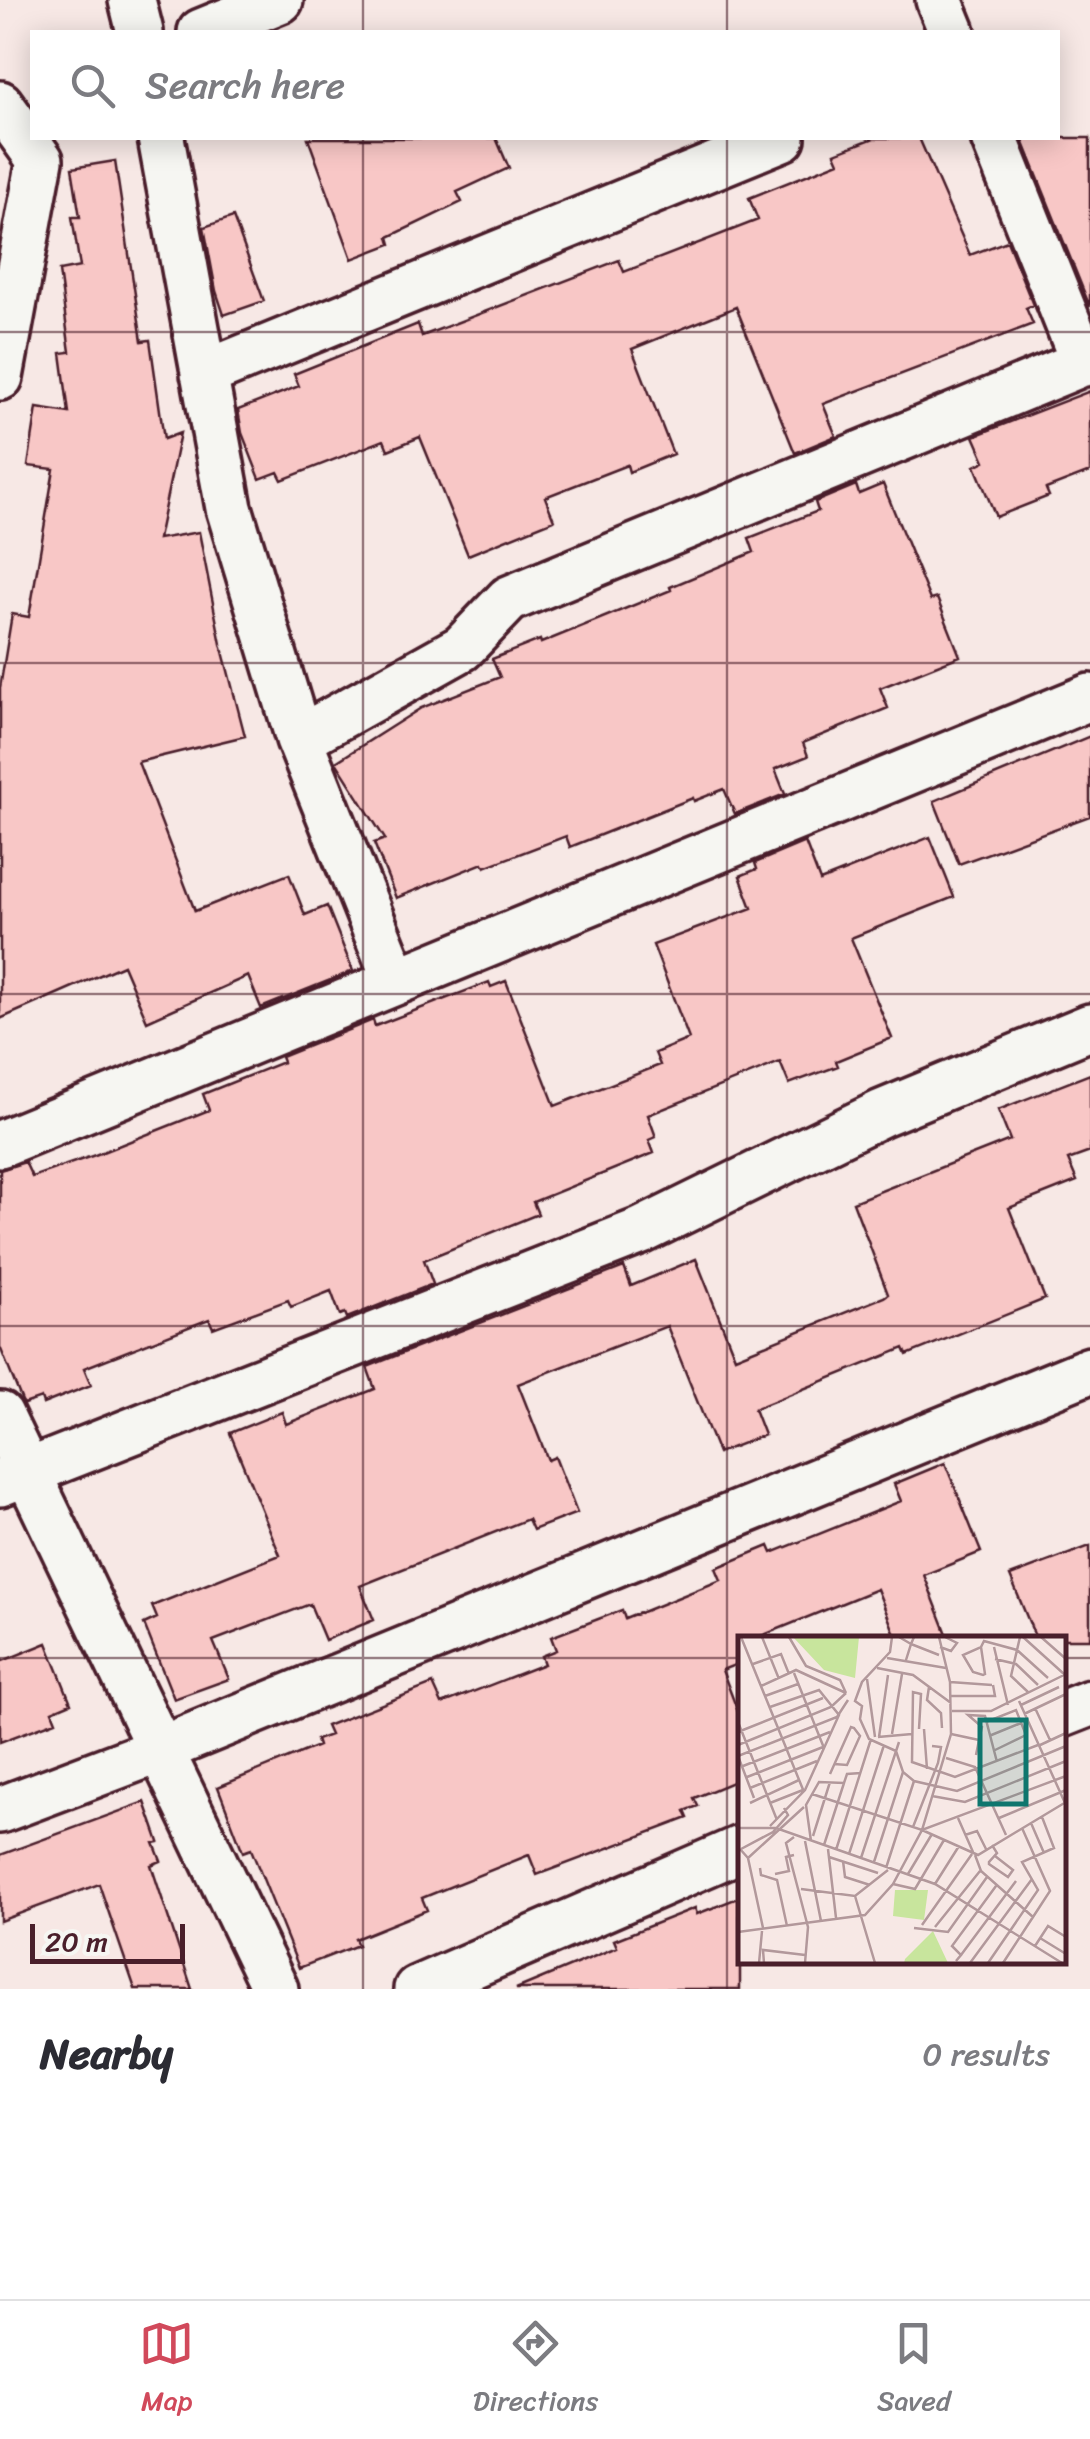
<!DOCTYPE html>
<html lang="en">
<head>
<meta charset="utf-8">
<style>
	body { margin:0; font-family:Sriracha,sans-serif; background:#f7f7f7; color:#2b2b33 }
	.scale { position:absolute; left:30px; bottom:25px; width:155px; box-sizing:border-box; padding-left:10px; border:5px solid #4a1f2b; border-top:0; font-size:28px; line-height:35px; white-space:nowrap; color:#4a1f2b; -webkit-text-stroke:8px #f6f6f2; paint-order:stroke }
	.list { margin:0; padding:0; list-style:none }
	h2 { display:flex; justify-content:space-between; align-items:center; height:130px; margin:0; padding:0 40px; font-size:42px }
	h2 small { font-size:32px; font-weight:400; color:#7c7c81 }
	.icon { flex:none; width:55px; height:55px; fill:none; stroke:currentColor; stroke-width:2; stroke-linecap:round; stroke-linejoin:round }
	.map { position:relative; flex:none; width:1090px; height:1989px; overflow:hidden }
	.search { position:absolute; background:#fff; box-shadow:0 5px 25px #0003; left:30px; right:30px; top:30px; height:110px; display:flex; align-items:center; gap:25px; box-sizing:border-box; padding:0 35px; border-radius:0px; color:#7c7c81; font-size:38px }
	.sheet { height:310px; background:#fff }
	nav { display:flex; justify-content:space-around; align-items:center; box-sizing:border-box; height:140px; border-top:2px solid #e1e1e2; background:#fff; font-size:28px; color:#7c7c81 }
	nav a { display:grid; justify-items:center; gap:5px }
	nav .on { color:#d1495b }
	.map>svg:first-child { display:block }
	.building { fill:#f8c7c6; stroke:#4a1f2b; stroke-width:2.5 }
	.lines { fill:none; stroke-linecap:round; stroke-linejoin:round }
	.minor-casing { stroke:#4a1f2b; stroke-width:52 }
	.minor { stroke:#f6f6f2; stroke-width:45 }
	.grid { fill:none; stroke:#4a1f2b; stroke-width:2.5; stroke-opacity:0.55 }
	.inset-road { fill:none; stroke:#b2989b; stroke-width:2.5 }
	.view { fill:#0f766e; fill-opacity:0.15; stroke:#0f766e; stroke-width:5 }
	.inset-edge { fill:none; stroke:#4a1f2b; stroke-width:5 }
</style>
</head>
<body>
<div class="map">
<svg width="1090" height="1989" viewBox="0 0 1090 1989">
	<rect width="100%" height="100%" fill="#f7e8e5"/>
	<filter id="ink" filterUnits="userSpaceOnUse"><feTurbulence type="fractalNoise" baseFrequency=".01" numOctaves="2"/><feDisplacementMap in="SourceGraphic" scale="20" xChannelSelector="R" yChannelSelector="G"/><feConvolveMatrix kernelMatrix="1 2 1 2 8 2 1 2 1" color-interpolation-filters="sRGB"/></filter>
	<g filter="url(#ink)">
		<path class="building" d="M 308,138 L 496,138 L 509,168 L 457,192 L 462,202 L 389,237 L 391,244 L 352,259 Z
			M 874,138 L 919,138 L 970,255 L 1007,241 L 1033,305 L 1026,308 L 1033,324 L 823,404 L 836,436 L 795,453 L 736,307 L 632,349 L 673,454 L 629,472 L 627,465 L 545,497 L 554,520 L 468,555 L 420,437 L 388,450 L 384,440 L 282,480 L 278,472 L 260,479 L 242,433 L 238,410 L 299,386 L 294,374 L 418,324 L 422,336 L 619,260 L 624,272 L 758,220 L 749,198 L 839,162 L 835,153 Z
			M 1022,138 L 1090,138 L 1090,307 Z
			M 115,161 L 142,341 L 150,340 L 164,439 L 180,433 L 158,539 L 199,532 L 221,644 L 245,736 L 138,762 L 195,911 L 289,874 L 305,915 L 327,906 L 353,971 L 261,1008 L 248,976 L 147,1021 L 123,965 L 0,1019 L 0,688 L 12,614 L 29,617 L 54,469 L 28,466 L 37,408 L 69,413 L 61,353 L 70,352 L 59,271 L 80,267 L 72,217 L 80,217 L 72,168 Z
			M 233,217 L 264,301 L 224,315 L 216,291 L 204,227 Z
			M 1090,391 L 1090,472 L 1046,489 L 1049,496 L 996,517 L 975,466 L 985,461 L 974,436 Z
			M 883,484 L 930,600 L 937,598 L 960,656 L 880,688 L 888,708 L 803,743 L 808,756 L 775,769 L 785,794 L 735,814 L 724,789 L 694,801 L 693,798 L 570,847 L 566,836 L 485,867 L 483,863 L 396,898 L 374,843 L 385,839 L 336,762 L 421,708 L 500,677 L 492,659 L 540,640 L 541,643 L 671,590 L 670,587 L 754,552 L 749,538 L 818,511 L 815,502 L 856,485 L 859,494 Z
			M 1090,736 L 1090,816 L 959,864 L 934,801 Z
			M 930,837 L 954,897 L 851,938 L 892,1038 L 836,1061 L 838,1066 L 789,1084 L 780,1062 L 648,1115 L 656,1137 L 649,1140 L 654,1153 L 533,1202 L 538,1214 L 424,1260 L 433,1284 L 347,1318 L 345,1313 L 340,1315 L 331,1291 L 291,1307 L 288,1300 L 213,1328 L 209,1319 L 84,1368 L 91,1385 L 43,1404 L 41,1398 L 24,1404 L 22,1401 L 0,1347 L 0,1170 L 25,1162 L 32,1177 L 95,1155 L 209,1110 L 203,1094 L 283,1062 L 281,1057 L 373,1020 L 375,1026 L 489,982 L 491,987 L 506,981 L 555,1106 L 660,1065 L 655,1053 L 689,1039 L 653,945 L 752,908 L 740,876 L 757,869 L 755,863 L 805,842 L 820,881 Z
			M 1090,1074 L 1090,1152 L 1068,1160 L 1077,1181 L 1009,1208 L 1045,1299 L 907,1355 L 904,1348 L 754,1409 L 764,1435 L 718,1453 L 667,1326 L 518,1384 L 548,1460 L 555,1457 L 577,1513 L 533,1530 L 528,1519 L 360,1586 L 374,1620 L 325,1640 L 310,1604 L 213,1641 L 229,1679 L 174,1699 L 144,1624 L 157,1618 L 152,1606 L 280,1555 L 230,1433 L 282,1412 L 286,1424 L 375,1389 L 367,1367 L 624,1267 L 631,1286 L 696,1259 L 735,1357 L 884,1297 L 888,1294 L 853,1202 L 1010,1140 L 998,1110 Z
			M 945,1463 L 981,1552 L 924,1575 L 949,1639 L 897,1639 L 877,1589 L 754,1639 L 740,1639 L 740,1663 L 722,1670 L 740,1717 L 740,1779 L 694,1798 L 698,1806 L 685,1811 L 688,1818 L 537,1875 L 529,1855 L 422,1898 L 427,1910 L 355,1939 L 358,1945 L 299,1968 L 251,1849 L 243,1852 L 218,1787 L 318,1746 L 316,1740 L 330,1735 L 326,1726 L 433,1684 L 442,1704 L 544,1664 L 541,1656 L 556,1650 L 551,1637 L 622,1610 L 625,1619 L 721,1580 L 716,1568 L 769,1546 L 772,1553 L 901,1501 L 894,1484 Z
			M 1090,1546 L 1090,1639 L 1036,1639 L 1010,1576 Z
			M 47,1643 L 71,1703 L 52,1711 L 56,1721 L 0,1742 L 0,1662 Z
			M 145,1802 L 159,1842 L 154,1843 L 161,1861 L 151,1865 L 192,1989 L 135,1989 L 99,1884 L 0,1921 L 0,1855 Z
			M 740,1897 L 740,1989 L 516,1989 L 617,1947 L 614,1940 L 695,1908 L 697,1914 Z"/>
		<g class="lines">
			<g class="minor-casing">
				<path id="minor" d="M 132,0 L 140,32
					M 939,0 L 952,32
					M 201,32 L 280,0
					M 0,104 L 40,160 L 0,377
					M 161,138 L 229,508 L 299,739 L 396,981
					M 994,138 L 1084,363
					M 204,374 L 782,138
					M 299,739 L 462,648 L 509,599 L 1090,360
					M 0,1144 L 1090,697
					M 0,1415 L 275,1989
					M 0,1483 L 641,1231 L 882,1113 L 1090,1027
					M 1062,1714 L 1090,1703
					M 0,1810 L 159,1750 L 1090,1370
					M 417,1989 L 740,1849"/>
			</g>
			<use href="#minor" class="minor"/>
		</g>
	</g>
	<path class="grid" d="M 363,0 L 363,32M 727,0 L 727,32M 363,138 L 363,1989M 727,138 L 727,1989M 0,332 L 1090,332M 0,663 L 1090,663M 0,994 L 1090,994M 0,1326 L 1090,1326M 0,1658 L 740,1658M 1062,1658 L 1090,1658"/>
	<g transform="translate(738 1636)">
		<rect width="328" height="328" fill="#f7e8e5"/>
		<path d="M 55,1 L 121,1 L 117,42 L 86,34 ZM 157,254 L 190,254 L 186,284 L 155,280 ZM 195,295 L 210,327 L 166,327 L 167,323 Z" fill="#c8e59d"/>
		<path class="inset-road" d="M 3,1 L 66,156M 24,1 L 41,43M 51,1 L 68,30 L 102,44 L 108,57M 154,1 L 152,16 L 124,46 L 117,65 L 124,70 L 122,83 L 131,103 L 158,115 L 165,136 L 176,145 L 219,155 L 328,110M 161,1 L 173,8 L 168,24M 176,1 L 173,8 L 201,19M 282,1 L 273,40 L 290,56M 285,1 L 326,38M 303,1 L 328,23M 202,11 L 213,15 L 219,7 L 207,1M 243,11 L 246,5 L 279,14 L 310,42M 243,11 L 247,38 L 245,39 L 235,36 L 225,19 ZM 256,11 L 270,69M 149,22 L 208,32M 257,23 L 278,28 L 300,49M 15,28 L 43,18 L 51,38M 139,32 L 175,39 L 213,67M 56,37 L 86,112M 129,43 L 137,101M 212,46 L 254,49M 23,50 L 58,34 L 108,57M 191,51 L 189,64 L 203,77 L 204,92M 27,60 L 60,48M 213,60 L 257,60 L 255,49M 281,65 L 327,167M 283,69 L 321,51M 32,71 L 81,54 L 101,79 L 67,154 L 32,190M 297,72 L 312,104M 214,75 L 253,75 L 328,38M 286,78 L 328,58M 0,86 L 39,184M 248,86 L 278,74 L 288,99M 181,93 L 183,58 L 175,56 L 174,126 L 217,141 L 300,109M 186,93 L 189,133M 0,96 L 85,62M 154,98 L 164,38M 213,98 L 241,104 L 238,119M 251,100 L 283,87M 140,101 L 174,98M 141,101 L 150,39M 241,104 L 244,91 L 230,79 L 247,80 L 259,126M 0,109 L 93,71 L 108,57M 300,110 L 328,97M 255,115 L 288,99M 208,122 L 237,131 L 268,199M 5,130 L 92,96M 92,138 L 113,91 L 116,92 L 122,100 L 109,129 L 96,128M 9,141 L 85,111M 12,152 L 79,125M 74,158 L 184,194 L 328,140M 194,160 L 227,166 L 328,125M 16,162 L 0,120 L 99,81 L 110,64M 12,167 L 61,144M 32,167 L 65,154M 220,182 L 235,216M 261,182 L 328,154M 293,187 L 306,217M 175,191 L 200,127 L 203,111 L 194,110M 0,192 L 38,192 L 197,248 L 324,327M 184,194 L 240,219 L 328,166M 227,199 L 239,195 L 248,213M 75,200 L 92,146M 56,201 L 48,207 L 70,291 L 67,327M 67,205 L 83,285M 73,205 L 68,169 L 81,146 L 106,147 L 109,138 L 123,137M 86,209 L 106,147M 254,209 L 259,217 L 251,226 L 251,228 L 270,241 L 275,234 L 257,220M 2,213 L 10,222 L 25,292M 3,213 L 35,196 L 50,179 L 46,172M 90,213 L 98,282M 98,214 L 133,103M 111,218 L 146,109M 237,219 L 243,235 L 295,281 L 312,255 L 284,192M 91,221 L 140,237M 10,222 L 66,171M 123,222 L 161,106M 105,225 L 107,241 L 132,249M 136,226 L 165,136M 22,232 L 23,239 L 39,244 L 49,290M 148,232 L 176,145M 37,238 L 51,235 L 48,221 L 56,219M 170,238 L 194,198M 155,248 L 177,253 L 206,204M 197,248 L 221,210M 63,253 L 117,260 L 150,234M 117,260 L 137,327M 184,289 L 234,218M 197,291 L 242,235M 176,292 L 210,296 L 249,241M 0,296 L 127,279 L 155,248 L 184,194 L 213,98 L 212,46 L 201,1M 302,302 L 328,318M 297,310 L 310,290 L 328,301M 223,319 L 278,245M 218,325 L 223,319 L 214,310 L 258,250M 21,327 L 24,295M 26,327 L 25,314 L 67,319M 232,327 L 294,243M 250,327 L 300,254 L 284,226 L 316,212 L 304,181M 265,327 L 295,281"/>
		<path class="view" d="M 242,84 L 288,84 L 288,168 L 242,168 Z"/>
		<rect width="328" height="328" class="inset-edge"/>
	</g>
</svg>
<div class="scale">20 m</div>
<div class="search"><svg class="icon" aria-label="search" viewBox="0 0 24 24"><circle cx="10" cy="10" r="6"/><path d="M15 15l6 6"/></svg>Search here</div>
</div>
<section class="sheet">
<h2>Nearby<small>0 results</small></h2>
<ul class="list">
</ul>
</section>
<nav>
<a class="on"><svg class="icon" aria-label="map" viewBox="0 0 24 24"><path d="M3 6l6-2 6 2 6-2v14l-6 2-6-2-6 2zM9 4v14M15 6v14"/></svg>Map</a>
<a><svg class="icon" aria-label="directions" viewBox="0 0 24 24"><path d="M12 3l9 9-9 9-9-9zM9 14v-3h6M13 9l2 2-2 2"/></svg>Directions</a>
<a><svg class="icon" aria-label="saved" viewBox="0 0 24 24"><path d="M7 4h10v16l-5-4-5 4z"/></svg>Saved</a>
</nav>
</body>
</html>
